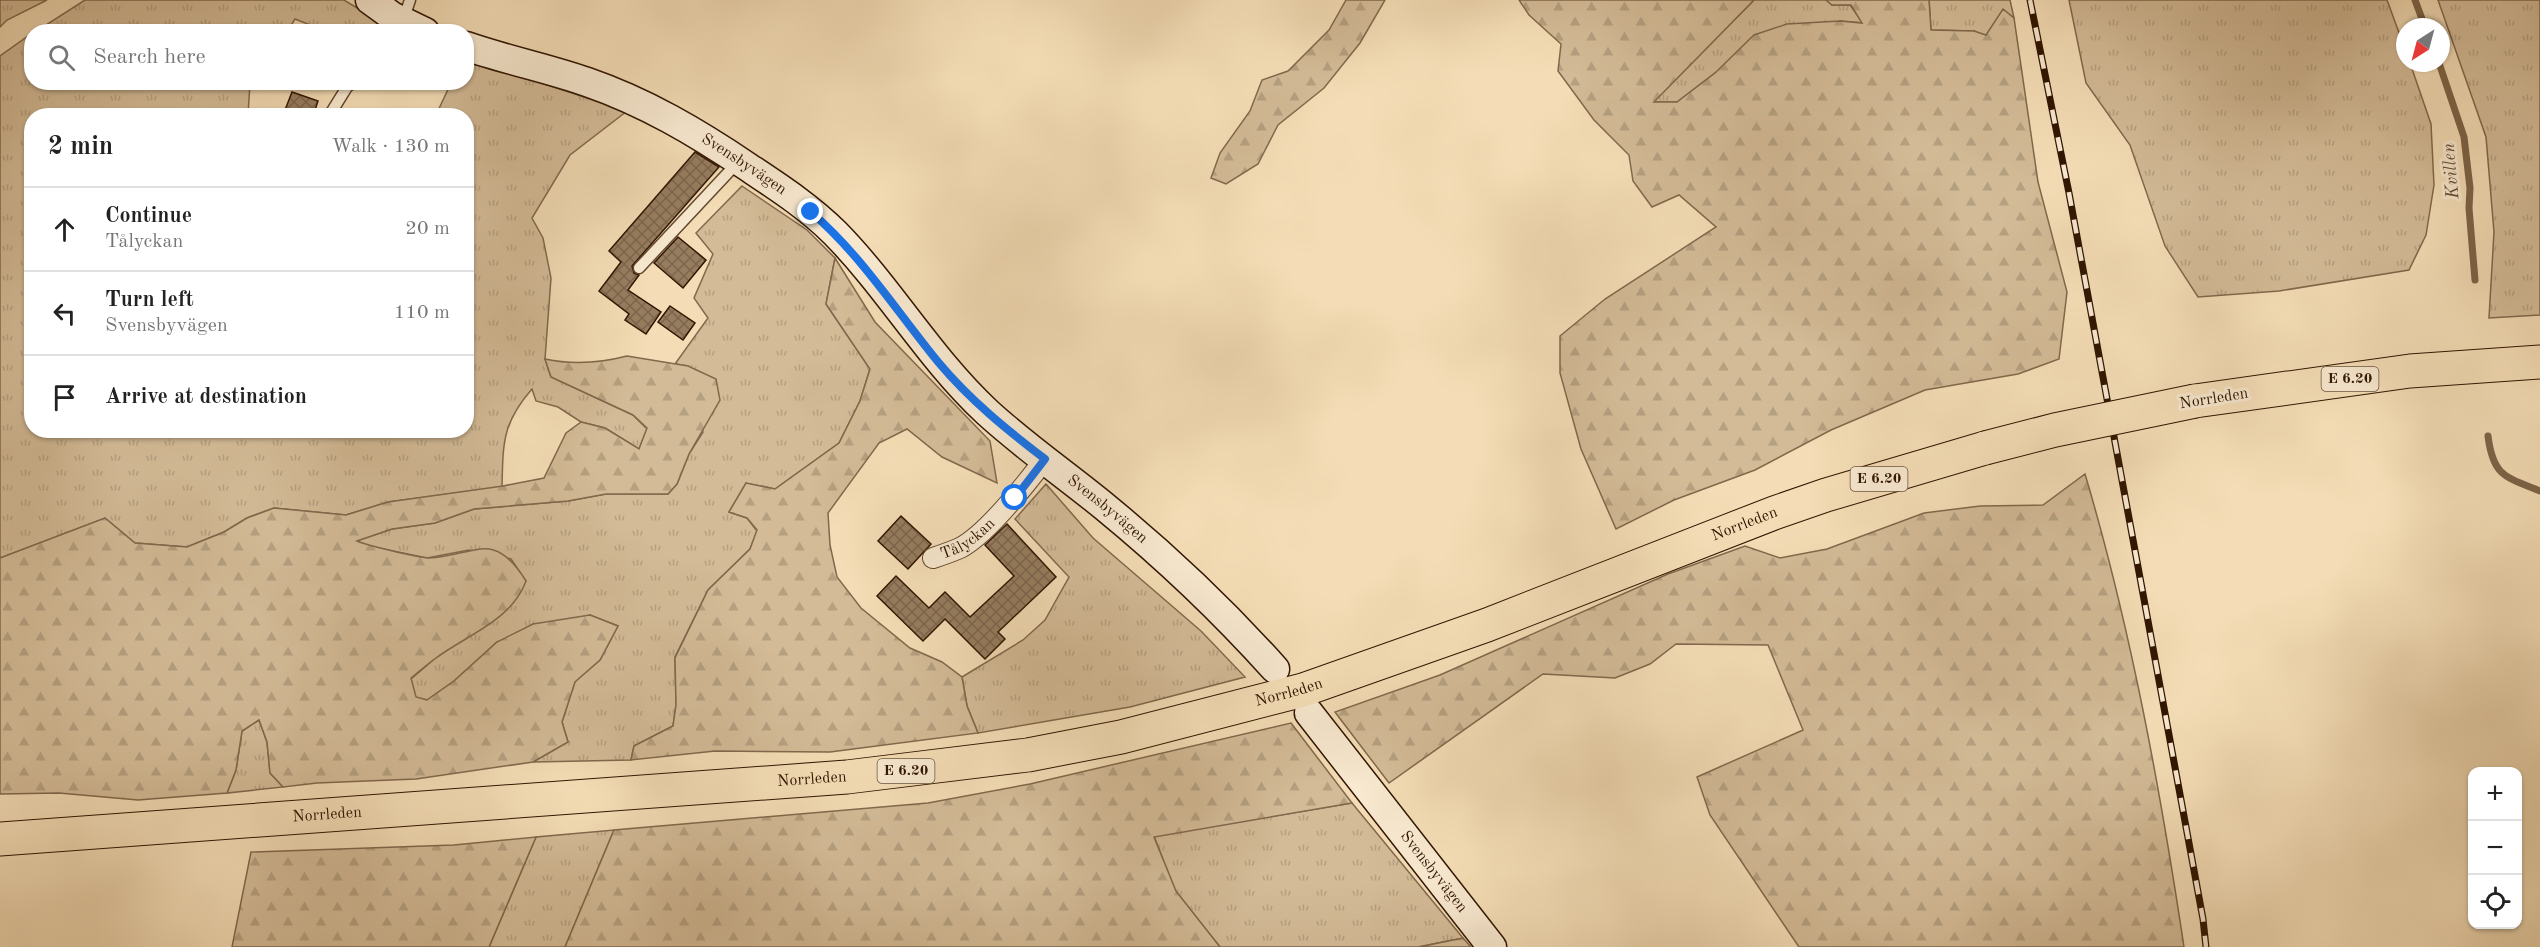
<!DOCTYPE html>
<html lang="en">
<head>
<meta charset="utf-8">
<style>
	body { margin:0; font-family:"Old Standard TT",serif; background:#f6f6f6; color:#222 }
	.controls { position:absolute; right:18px; bottom:18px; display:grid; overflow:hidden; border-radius:12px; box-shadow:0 2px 4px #0004 }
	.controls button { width:54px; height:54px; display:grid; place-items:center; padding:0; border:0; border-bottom:2px solid #e0e0e0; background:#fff; color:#222; font:30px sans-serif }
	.compass { position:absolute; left:2396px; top:18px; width:54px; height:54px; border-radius:50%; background:#fff; box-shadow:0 2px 4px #0004; rotate:216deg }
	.stop { position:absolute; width:18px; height:18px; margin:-14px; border:4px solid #1a73e8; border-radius:50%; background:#fff }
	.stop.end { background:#1a73e8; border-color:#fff; box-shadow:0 2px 6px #0008 }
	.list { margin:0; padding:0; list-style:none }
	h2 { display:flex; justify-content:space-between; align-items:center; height:78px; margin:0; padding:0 24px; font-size:26px }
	h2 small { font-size:20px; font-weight:400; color:#767676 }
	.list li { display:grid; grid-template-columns:39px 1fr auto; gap:18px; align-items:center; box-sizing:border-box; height:84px; padding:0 24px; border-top:2px solid #e0e0e0 }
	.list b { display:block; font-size:22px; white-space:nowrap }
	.list p { margin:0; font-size:20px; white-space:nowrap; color:#767676 }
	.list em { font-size:20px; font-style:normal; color:#767676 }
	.icon { flex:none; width:33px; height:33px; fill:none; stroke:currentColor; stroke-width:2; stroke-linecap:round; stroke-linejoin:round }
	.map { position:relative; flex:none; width:2540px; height:947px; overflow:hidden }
	.search { position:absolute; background:#fff; box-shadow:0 2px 4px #0004; left:24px; top:24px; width:450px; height:66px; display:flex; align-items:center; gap:15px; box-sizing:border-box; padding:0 21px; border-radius:24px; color:#767676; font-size:22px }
	.panel { position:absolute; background:#fff; box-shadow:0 2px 4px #0004; left:24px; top:108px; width:450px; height:330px; border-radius:24px }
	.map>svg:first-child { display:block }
	.grass { fill:url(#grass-tufts); stroke:#82684c; stroke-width:1.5 }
	.forest { fill:url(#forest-firs); stroke:#82684c; stroke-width:1.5 }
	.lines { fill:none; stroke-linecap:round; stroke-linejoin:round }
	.stream { stroke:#7d6448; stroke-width:7 }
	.building { fill:url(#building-cross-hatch); stroke:#301500; stroke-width:1.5 }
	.lane-casing { stroke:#61472e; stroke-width:13 }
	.street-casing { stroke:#61472e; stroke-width:22 }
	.secondary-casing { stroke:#301500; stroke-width:31 }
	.highway-casing { stroke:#301500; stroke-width:35 }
	.lane { stroke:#f8e9d0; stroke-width:10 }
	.street { stroke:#f8e9d0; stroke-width:20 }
	.secondary { stroke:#f8e9d0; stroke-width:28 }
	.highway { stroke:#f4ddb6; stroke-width:33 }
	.rail-casing { stroke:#301500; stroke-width:7 }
	.rail { stroke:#f8e9d0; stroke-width:4.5; stroke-dasharray:14; stroke-linecap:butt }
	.highway-bridge-casing { stroke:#301500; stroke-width:35; stroke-linecap:butt }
	.highway-bridge { stroke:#f4ddb6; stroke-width:33 }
	.route { stroke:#1a73e8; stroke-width:8 }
	.labels { text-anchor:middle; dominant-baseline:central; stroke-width:6; stroke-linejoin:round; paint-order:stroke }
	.shield { fill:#f8e9d0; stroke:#6c553e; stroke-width:1.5 }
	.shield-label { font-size:15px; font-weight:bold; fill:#301500 }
	.street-label { font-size:16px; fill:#301500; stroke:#f8e9d0 }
	.water-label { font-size:18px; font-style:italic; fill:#644a30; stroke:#f8e9d0 }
</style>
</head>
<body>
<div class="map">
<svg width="2540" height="947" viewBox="0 0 2540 947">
	<defs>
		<pattern id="grass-tufts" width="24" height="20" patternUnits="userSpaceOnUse" patternTransform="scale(1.5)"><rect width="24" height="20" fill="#d3bb97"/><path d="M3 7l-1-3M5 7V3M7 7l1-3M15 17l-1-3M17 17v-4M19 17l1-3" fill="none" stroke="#b5a080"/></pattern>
		<pattern id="forest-firs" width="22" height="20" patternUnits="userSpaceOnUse" patternTransform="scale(1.5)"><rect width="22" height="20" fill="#d3bb97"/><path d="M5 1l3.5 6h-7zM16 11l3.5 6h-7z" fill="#b5a080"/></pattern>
		<pattern id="building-cross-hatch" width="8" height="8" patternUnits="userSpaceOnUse" patternTransform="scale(1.5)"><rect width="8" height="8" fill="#967d5f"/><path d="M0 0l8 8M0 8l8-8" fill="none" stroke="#7b654c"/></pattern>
	</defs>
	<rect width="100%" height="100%" fill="#f4ddb6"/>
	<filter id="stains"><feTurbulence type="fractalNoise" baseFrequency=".00333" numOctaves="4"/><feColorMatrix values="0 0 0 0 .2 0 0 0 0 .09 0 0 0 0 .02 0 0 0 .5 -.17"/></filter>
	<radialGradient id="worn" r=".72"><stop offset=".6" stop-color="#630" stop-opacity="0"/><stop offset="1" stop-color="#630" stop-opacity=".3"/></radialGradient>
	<path class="grass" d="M 0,0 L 47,0 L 7,20 L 0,27 Z
		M 85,0 L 344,0 L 395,31 L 325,31 L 295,19 L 287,32 L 35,32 Z
		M 1754,0 L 1826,0 L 1832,5 L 1850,5 L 1863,23 L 1840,21 L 1715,73 L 1677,102 L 1653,102 Z
		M 1929,0 L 2010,0 L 2014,18 L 2003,10 L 1986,36 L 1974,31 L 1931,30 Z
		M 2069,0 L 2387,0 L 2405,49 L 2405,63 L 2410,63 L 2431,124 L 2434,185 L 2426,235 L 2409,270 L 2279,291 L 2198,297 L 2165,246 L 2130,145 L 2086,83 Z
		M 2438,0 L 2540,0 L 2540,315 L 2489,318 L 2494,232 L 2486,137 Z
		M 31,34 L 32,82 L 250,83 L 248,115 L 32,116 L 32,430 L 466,430 L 466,116 L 436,115 L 451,83 L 466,82 L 467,59 L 627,111 L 570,155 L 532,218 L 543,238 L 551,278 L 545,359 L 551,377 L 633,415 L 647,429 L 639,449 L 605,428 L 581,422 L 558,407 L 536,401 L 532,389 C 502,423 503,444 502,487 L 388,502 L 346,515 L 274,508 L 247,518 L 224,532 L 187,547 L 135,543 L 105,518 L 0,558 L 0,56 Z
		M 742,186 L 807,230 L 835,258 L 826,304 L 870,369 L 860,401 L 839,443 L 775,489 L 746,483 L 729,512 L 747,518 L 757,531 L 750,549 L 708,590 L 675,657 L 676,705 L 673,726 L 634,746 L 631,760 L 533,762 L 568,742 L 562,722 L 575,681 L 600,660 L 618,626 L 590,615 L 497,642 L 454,681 L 427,700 L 415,697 L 411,679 L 526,581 L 511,559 L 469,550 L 427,558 L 369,546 L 356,541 L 392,529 L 435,523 L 474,509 L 568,501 L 606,494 L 668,494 L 677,484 L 689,454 L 703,432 L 688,366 L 675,364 L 708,318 L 694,298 L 713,254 L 696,233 Z
		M 1046,484 L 1093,538 L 1201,631 L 1245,677 L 1130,707 L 978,733 L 967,706 L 962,677 L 1023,640 L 1045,620 L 1069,577 L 1015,519 Z
		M 259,720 L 267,742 L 270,773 L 283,787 L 227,793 L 236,770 L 242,731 Z
		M 1352,803 L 1463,938 L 1418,947 L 1220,947 L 1175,891 L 1154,836 Z
		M 614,830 L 565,947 L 489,947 L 536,837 Z"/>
	<path class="forest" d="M 1346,0 L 1385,0 L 1360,43 L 1324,88 L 1278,125 L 1258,164 L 1226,184 L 1211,178 L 1220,153 L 1250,111 L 1262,80 L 1288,71 L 1329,30 Z
		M 1519,0 L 1754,0 L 1654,102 L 1677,102 L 1715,73 L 1754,35 L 1787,24 L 1840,21 L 1862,23 L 1851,5 L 1832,5 L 1826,0 L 1929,0 L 1931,30 L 1974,31 L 1986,35 L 2003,9 L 2014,18 L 2038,182 L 2067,292 L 2059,359 L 2018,374 L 1925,390 L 1831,430 L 1755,470 L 1674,500 L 1616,529 L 1581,449 L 1560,373 L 1560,336 L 1605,299 L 1716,227 L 1679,195 L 1652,207 L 1633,181 L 1629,155 L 1594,120 L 1558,71 L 1561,44 L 1529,15 Z
		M 835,258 L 875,322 L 990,441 L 997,483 L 942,457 L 907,429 L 879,443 L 828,513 L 830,545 L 837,577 L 861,608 L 910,648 L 942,662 L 962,677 L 967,706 L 978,733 L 830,752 L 715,751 L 631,760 L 634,746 L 673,726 L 676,705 L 675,658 L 708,590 L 750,549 L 757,530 L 747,518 L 729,512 L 746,483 L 775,489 L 839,443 L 860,401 L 870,369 L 826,304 Z
		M 627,356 L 688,366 L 716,379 L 720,400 L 689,454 L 677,484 L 668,494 L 606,494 L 568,501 L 474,509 L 435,523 L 392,529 L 357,541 C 365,545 420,558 429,558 C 475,556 493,528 526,581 C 512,620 467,635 436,658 C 427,664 419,672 411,678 L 416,697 L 427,700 L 454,681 L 497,642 L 533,624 L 590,615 L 618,626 L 600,660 L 575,682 L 562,722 L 568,742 L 533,762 L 416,779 L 317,783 L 283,787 L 270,773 L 267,742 L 259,720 L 242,731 L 236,770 L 227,793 L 138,800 L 59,793 L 0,794 L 0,558 L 105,518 L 135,543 L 187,547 L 224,532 L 247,518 L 274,508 L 346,515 L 388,502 L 503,486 L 544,478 L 566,433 L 581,422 L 605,428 L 639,449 L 647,428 L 633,415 L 551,377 L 545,359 C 573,365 600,363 627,356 Z
		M 2085,474 C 2131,629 2160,788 2184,947 L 1799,947 L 1710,815 L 1697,777 L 1803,730 L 1768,645 L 1676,644 L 1650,664 L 1615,678 L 1543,674 L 1389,783 L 1335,712 L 1440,675 L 1668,574 L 1745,546 L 1780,558 L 1827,549 L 1924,513 L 1980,506 L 2043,505 Z
		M 1291,723 L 1352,803 L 1154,837 L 1176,891 L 1220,947 L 565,947 L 614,830 L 928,803 L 1030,784 Z
		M 536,837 L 489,947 L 232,947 L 251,852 L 454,845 Z
		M 1463,938 L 1471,947 L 1418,947 L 1419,947 Z"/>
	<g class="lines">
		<path class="stream" d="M 2415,0 L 2425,27
			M 2439,63 L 2464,137 L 2470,188 L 2469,208 L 2475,280
			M 2488,436 C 2493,476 2505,477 2540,491"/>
	</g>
	<path class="building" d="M 292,92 L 318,101 L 313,116 L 300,116 L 285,110 Z
		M 695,152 L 719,167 L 632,266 L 634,273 L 639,275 L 628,290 L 661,312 L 646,334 L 625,320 L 629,314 L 599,291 L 621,262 L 609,251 Z
		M 678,237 L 706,260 L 683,288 L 654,263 Z
		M 670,306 L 695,323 L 683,340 L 658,322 Z
		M 901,516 L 931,544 L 908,569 L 878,541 Z
		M 1007,524 L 1056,577 L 998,632 L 1005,639 L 985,659 L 945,619 L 923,641 L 877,596 L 896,576 L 929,608 L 945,592 L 970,617 L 1014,576 L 985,545 Z"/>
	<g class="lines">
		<g class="lane-casing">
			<path id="lane" d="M 403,21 L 410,0
				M 329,116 L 347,87 L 354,82
				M 639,268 L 739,161"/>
		</g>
		<g class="street-casing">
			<g id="street">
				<path id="s1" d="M 933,558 C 942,555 951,552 960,548 C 987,534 1026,484 1045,459"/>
			</g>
		</g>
		<g class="secondary-casing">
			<g id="secondary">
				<path d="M 370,0 L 392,16 L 425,32"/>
				<path id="s2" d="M 466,46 C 506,60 547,68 587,82 C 645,102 696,132 748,167 C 778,187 809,207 835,233 C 890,289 929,358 987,412 C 1024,446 1066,475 1105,507 C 1166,557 1222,610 1275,669"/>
				<path id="s3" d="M 1309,713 L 1492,947"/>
			</g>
		</g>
		<g class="highway-casing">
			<g id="highway">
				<path d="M 2195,401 L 2410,371 L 2540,362"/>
				<path id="s4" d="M 0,839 L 847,777 L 1028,755 L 1121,737 L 1303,690 L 1487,625 L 1774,513 L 1826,495 L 1985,448"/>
			</g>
		</g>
		<use href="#lane" class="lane"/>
		<use href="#street" class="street"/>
		<use href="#secondary" class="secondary"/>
		<use href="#highway" class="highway"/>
		<g class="rail-casing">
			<path id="rail" d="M 2030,0 L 2069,193 L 2203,919 L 2206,947"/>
		</g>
		<use href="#rail" class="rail"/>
		<g class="highway-bridge-casing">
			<path id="highway-bridge" d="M 1985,448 L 2055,430 L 2195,401"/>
		</g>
		<use href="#highway-bridge" class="highway-bridge"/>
	</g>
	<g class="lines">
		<path class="route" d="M 811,212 C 862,256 897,312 939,363 C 970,400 1007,430 1045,459 L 1015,498"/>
	</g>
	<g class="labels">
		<g class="shield">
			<rect x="2321.5" y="367" width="57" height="24" rx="4.5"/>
			<rect x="1850.5" y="467" width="57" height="24" rx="4.5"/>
			<rect x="877.5" y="759" width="57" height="24" rx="4.5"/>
		</g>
		<g class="shield-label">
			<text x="2350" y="379">E 6.20</text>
			<text x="1879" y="479">E 6.20</text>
			<text x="906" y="771">E 6.20</text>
		</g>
		<g class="street-label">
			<text stroke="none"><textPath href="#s2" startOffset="304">Svensbyvägen</textPath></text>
			<text transform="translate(2214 399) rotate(-9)">Norrleden</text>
			<text stroke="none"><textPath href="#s2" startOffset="808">Svensbyvägen</textPath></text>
			<text stroke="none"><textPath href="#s4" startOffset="1786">Norrleden</textPath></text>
			<text stroke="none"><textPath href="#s1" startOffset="40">Tålyckan</textPath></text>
			<text stroke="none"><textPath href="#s4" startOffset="1300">Norrleden</textPath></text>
			<text stroke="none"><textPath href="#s4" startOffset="814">Norrleden</textPath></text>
			<text stroke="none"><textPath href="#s4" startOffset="328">Norrleden</textPath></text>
			<text stroke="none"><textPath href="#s3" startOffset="202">Svensbyvägen</textPath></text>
		</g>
		<g class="water-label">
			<text transform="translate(2451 171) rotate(-95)">Kvillen</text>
		</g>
	</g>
	<rect width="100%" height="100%" filter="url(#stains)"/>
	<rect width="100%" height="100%" fill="url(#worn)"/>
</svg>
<div class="controls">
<button>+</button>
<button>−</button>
<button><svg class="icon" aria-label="locate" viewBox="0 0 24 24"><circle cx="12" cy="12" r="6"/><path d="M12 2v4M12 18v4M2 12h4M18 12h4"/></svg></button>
</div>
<svg class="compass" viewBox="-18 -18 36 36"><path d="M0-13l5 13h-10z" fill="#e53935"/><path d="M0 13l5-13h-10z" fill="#767676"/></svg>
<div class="stop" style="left:1015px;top:498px"></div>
<div class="stop end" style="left:811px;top:212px"></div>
<div class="search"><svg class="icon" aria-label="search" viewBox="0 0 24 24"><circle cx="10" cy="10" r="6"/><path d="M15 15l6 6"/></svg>Search here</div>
<section class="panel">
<h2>2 min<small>Walk · 130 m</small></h2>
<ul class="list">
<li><svg class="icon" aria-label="ahead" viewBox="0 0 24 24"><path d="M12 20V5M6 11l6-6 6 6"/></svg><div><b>Continue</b><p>Tålyckan</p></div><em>20 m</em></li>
<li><svg class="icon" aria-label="left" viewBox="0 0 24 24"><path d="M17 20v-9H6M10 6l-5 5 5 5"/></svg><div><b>Turn left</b><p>Svensbyvägen</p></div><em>110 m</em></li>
<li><svg class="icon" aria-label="arrive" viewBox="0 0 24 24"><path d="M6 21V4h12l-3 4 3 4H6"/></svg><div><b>Arrive at destination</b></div></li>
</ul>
</section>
</div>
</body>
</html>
